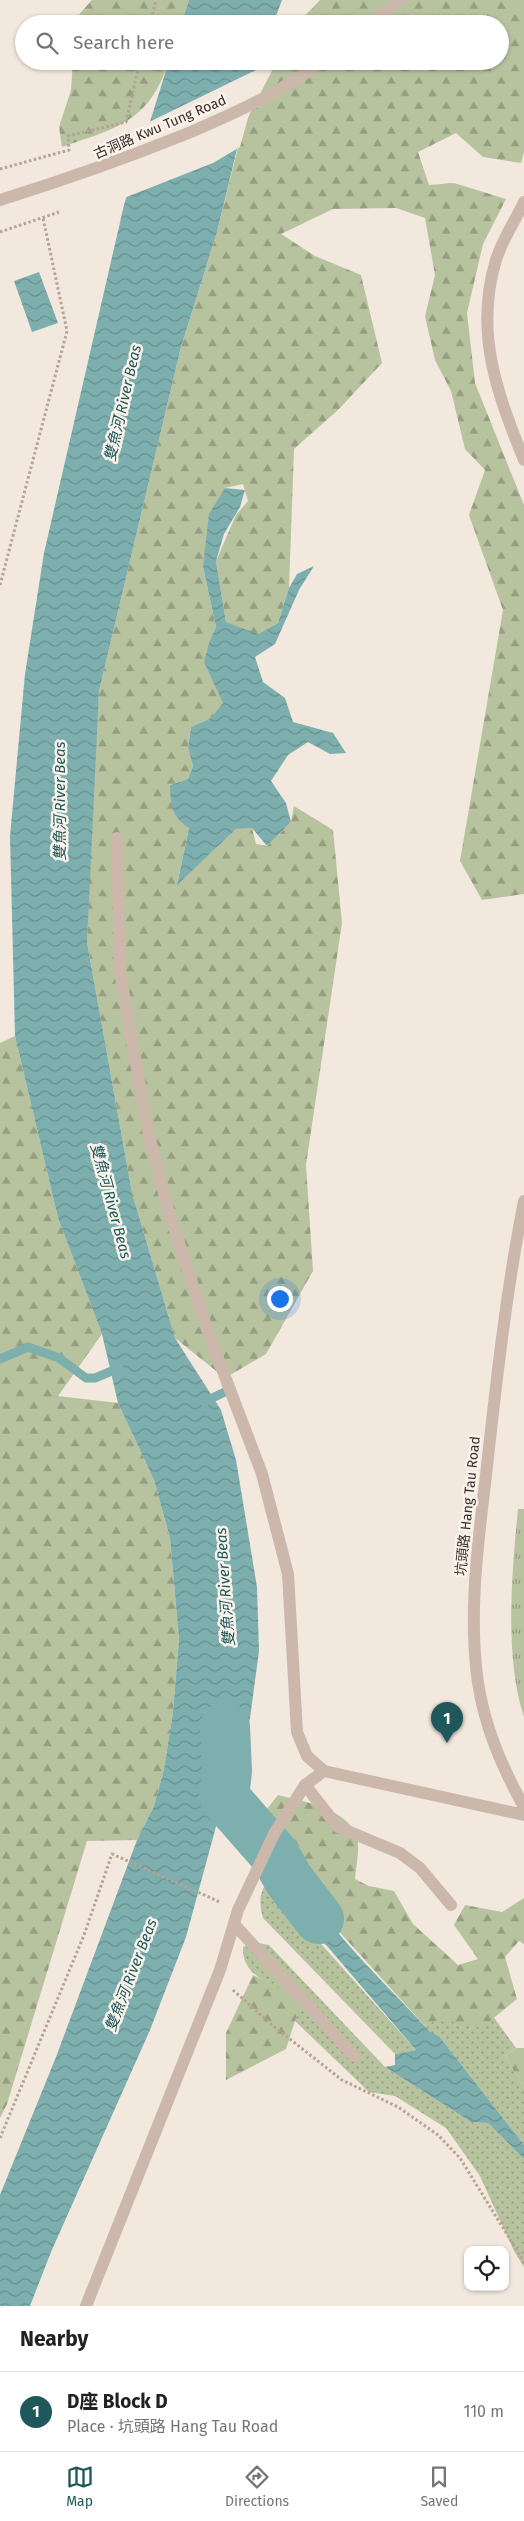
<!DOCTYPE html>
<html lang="en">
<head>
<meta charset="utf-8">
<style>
	body { margin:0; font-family:"Fira Sans","Noto Sans SC",sans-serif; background:#f6f6f6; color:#202124 }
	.controls { position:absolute; right:15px; bottom:15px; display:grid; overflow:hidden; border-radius:10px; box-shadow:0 1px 4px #0004 }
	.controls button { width:45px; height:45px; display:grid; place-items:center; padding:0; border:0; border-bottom:1px solid #e0e0e0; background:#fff; color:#202124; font:25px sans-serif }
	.you { position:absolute; left:279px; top:1298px; width:18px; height:18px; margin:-12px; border:4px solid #fff; border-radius:50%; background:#1a73e8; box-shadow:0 0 0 8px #1a73e833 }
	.badge { display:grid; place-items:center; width:32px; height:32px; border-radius:50%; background:#1f585a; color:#fff; font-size:16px; font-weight:700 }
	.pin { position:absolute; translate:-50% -41px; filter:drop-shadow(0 1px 2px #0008) }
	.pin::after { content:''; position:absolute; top:26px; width:18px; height:15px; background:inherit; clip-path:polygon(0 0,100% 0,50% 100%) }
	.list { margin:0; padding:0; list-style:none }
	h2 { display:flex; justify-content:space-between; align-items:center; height:65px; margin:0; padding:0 20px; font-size:21px }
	h2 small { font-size:16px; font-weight:400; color:#757577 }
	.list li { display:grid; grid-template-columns:32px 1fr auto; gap:15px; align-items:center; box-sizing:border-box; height:80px; padding:0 20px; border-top:1px solid #e0e0e0 }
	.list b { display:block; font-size:19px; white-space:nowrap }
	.list p { margin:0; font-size:16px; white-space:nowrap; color:#757577 }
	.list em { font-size:16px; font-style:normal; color:#757577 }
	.icon { flex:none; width:28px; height:28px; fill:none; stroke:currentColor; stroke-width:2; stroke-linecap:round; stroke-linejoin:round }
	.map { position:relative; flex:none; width:524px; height:2306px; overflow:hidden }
	.search { position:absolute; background:#fff; box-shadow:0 1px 4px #0004; left:15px; right:15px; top:15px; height:55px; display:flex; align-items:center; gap:12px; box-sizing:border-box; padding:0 18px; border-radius:28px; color:#757577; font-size:19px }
	.sheet { height:145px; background:#fff }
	nav { display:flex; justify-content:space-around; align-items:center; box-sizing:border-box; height:70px; border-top:1px solid #e0e0e0; background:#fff; font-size:14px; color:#757577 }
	nav a { display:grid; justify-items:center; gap:2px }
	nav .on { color:#1f585a }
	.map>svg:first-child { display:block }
	.grass { fill:url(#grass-dots) }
	.forest { fill:url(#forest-firs) }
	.park { fill:url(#park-tufts) }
	.water { fill:url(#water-waves) }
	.pier { fill:#f2e8de }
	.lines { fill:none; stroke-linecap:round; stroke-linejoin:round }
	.stream { stroke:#7eafaf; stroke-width:9 }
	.river { stroke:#7eafaf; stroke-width:50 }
	.path { stroke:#b7a294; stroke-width:3; stroke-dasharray:2.5 2.5; stroke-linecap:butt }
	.service { stroke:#cbb8aa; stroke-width:12 }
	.minor { stroke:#cbb8aa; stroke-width:12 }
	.tertiary { stroke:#cbb8aa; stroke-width:12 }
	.labels { text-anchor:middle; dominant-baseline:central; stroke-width:5; stroke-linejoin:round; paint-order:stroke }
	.street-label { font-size:14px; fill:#382e2a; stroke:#faf3eb }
	.water-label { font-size:15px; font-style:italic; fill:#1f585a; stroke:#faf3eb }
</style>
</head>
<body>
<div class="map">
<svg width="524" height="2306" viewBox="0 0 524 2306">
	<defs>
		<pattern id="grass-dots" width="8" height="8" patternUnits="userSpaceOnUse" patternTransform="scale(1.25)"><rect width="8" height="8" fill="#b7c29e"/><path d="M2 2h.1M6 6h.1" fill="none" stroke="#969e81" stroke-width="1.8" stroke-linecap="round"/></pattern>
		<pattern id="forest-firs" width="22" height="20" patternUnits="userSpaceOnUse" patternTransform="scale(1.25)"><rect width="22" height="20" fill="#b7c29e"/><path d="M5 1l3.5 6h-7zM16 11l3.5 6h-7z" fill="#969e81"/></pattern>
		<pattern id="park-tufts" width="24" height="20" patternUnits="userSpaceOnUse" patternTransform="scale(1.25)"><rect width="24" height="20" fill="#b7c29e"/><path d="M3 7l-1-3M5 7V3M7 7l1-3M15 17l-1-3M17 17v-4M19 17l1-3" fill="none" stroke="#969e81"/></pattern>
		<pattern id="water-waves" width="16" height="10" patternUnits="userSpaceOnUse" patternTransform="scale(1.25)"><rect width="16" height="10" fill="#7eafaf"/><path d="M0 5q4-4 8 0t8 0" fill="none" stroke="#688f8f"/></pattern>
	</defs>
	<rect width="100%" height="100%" fill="#f2e8de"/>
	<path class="grass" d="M 271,1875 L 290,1897 L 306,1927 L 416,2050 L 395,2054 L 263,1918 C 258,1899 260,1892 271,1875 Z
		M 253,1942 L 269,1945 L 385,2067 L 471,2122 L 488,2123 L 524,2159 L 524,2267 L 514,2251 L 480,2176 L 446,2128 L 395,2096 L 369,2092 L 294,2020 L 301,1999 C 278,1987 241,1978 243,1947 Z
		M 482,2001 L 516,2048 L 505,2056 L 524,2089 L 524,2145 L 439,2036 L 430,2032 L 424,2025 Z"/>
	<path class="forest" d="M 92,0 L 189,0 L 181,24 L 75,24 L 75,19 Z
		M 320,0 L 524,0 L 524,152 L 521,163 L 483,157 L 456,133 L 418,152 L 429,185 L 454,183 L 506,199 L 483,244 L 467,313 L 475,383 L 524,505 L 524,894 L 482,900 L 460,861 L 503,610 L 469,515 L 485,470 L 465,449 L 451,391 L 435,360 L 425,316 L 435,275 L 425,218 L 396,208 L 333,209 L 281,234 L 315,256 L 361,275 L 382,363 L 339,409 L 294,449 L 289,588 L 278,623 L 258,634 L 247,636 L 226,622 L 216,561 L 236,515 L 248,501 L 243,484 L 225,488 L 203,567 L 216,627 L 210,640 L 229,700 L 211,718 L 191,727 L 188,748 L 193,766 L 188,779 L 170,785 L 189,828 L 177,884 L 236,829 L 252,828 L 256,844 L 267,846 L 291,822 L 294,806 L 333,830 L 342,923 L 306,1165 L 313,1271 L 266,1354 L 225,1378 L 175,1338 L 132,1193 L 87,942 L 91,817 L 99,691 L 181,347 L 217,232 L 243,127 L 277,61 L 500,61 L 500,24 L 297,24 Z
		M 73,61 L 169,61 C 149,122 117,128 62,147 L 59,127 L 71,90 Z
		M 15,1036 L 58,1218 L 102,1334 L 58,1396 L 118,1403 L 154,1480 L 170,1538 L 179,1639 L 173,1712 L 164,1769 L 154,1806 L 137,1840 L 87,1841 L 7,2104 L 0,2118 L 0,1043 Z
		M 278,1795 C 303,1801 348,1809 357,1837 C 360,1848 356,1867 355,1879 L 369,1886 L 394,1891 L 413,1924 L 458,1965 L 478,1959 L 454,1925 L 465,1905 L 502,1912 L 524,1898 L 524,1944 L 519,1941 L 505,1957 L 517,1999 L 481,2028 L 441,2019 L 424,2025 L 325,1916 L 298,1876 L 288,1854 L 274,1834 L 267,1809 Z
		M 253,1975 L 302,1999 L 286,2049 L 226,2080 L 226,2033 Z
		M 516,2048 L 524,2048 L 524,2089 L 505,2056 Z"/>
	<path class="park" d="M 518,1509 L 524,1509 L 524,1717 C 504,1657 512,1571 518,1509 Z"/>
	<path class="water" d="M 189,0 L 282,0 L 273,24 L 181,24 Z
		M 169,61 L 262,61 L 237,149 L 217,232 L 181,347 L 99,691 L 87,942 L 132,1193 L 175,1338 L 221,1410 L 236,1460 L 257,1587 L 259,1651 L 250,1718 L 239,1764 L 224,1797 L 186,1937 L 150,2030 L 51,2252 L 30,2306 L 0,2306 L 0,2195 L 56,2057 L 137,1840 L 154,1806 L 164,1769 L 173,1712 L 179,1639 L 170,1538 L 154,1480 L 118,1403 L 102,1334 L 58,1218 L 15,1036 L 10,836 L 25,674 L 44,553 L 124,205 Z
		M 39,272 L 58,323 L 32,332 L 14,281 Z
		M 225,488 L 245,490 L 240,507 L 224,534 L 216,561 L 226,622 L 258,634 L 278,623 L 289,588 L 297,574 L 314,566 L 299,590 L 275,644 L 255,657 L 263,682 L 285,698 L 293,722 L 333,733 L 346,753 L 330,754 L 308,742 L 288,755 L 271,781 L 286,803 L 291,822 L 267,846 L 252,828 L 236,829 L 177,885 L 189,828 C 171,816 171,806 170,785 L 188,779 L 193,766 L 188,748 L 191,727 L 211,718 L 223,703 L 204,662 L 210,640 L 216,627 L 203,567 L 209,514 Z
		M 288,1854 C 318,1924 380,1976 430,2032 L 439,2036 L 524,2145 L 524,2159 L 488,2123 L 471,2122 L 385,2067 L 395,2065 L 395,2054 L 416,2050 L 327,1946 L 306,1926 L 290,1897 L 271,1875 Z"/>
	<path class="pier" d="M 262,67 L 240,147 L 213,163 L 124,198 L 147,123 Z"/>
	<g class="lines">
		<path class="stream" d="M 0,1359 L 28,1347 L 59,1358 L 86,1378 L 95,1378 L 119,1368
			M 204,1402 L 231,1389"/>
		<path class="river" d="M 225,1727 L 227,1771 L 224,1797 L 274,1854 L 289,1880 L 319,1919"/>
		<path class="path" d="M 150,24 L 156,0
			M 0,169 L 69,150 L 68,136 L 126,122 L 140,61
			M 0,232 L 59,212
			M 0,585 L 67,331 L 43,218
			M 233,1990 L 272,2025 L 342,2080 L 398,2107 L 438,2135 L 460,2158 L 524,2262
			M 0,2138 L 84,1935 L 112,1854 L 220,1902"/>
		<path class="service" d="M 117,838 L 120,973 L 149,1135 L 168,1209 L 208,1332 L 262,1474 L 288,1574 L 297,1732 L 307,1756 L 324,1771
			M 305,1785 L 338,1827 L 400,1853 L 420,1868 L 451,1905
			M 234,1924 L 354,2056"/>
		<path class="minor" d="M 524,202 C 515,221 502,240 496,260 C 474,332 497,393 524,460
			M 524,1201 C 506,1292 496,1384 486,1475 C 478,1544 468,1614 478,1683 C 485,1728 502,1767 524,1807
			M 86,2306 L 220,1970 L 238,1910 L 274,1834 L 305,1785 L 324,1771 L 524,1815"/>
		<path class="tertiary" d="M 371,24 L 399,0
			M 0,200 C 64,180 124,159 186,134 C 233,114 282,92 323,61"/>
	</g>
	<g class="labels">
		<g class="street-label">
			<text transform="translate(160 127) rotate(-23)">古洞路 Kwu Tung Road</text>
			<text transform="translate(468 1506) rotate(-84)">坑頭路 Hang Tau Road</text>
		</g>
		<g class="water-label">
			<text transform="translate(123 403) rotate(-77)">雙魚河 River Beas</text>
			<text transform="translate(60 801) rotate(-90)">雙魚河 River Beas</text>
			<text transform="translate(111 1201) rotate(75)">雙魚河 River Beas</text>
			<text transform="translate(225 1587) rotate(-94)">雙魚河 River Beas</text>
			<text transform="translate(131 1975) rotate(-69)">雙魚河 River Beas</text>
		</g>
	</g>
</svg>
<div class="controls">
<button><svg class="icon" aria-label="locate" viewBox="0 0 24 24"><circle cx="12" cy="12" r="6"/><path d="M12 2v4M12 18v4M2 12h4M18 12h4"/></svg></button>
</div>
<div class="you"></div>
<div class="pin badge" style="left:447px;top:1743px">1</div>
<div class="search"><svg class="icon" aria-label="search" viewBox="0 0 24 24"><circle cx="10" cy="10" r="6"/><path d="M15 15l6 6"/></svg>Search here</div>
</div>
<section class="sheet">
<h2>Nearby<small></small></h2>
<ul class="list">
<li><span class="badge">1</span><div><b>D座 Block D</b><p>Place · 坑頭路 Hang Tau Road</p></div><em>110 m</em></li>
</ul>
</section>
<nav>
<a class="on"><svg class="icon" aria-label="map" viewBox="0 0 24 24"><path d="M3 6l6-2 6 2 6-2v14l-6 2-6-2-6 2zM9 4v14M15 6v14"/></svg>Map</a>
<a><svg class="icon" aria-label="directions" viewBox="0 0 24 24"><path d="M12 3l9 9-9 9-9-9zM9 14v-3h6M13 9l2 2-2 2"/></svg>Directions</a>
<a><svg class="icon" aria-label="saved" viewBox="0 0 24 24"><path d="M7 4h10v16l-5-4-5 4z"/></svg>Saved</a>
</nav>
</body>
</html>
